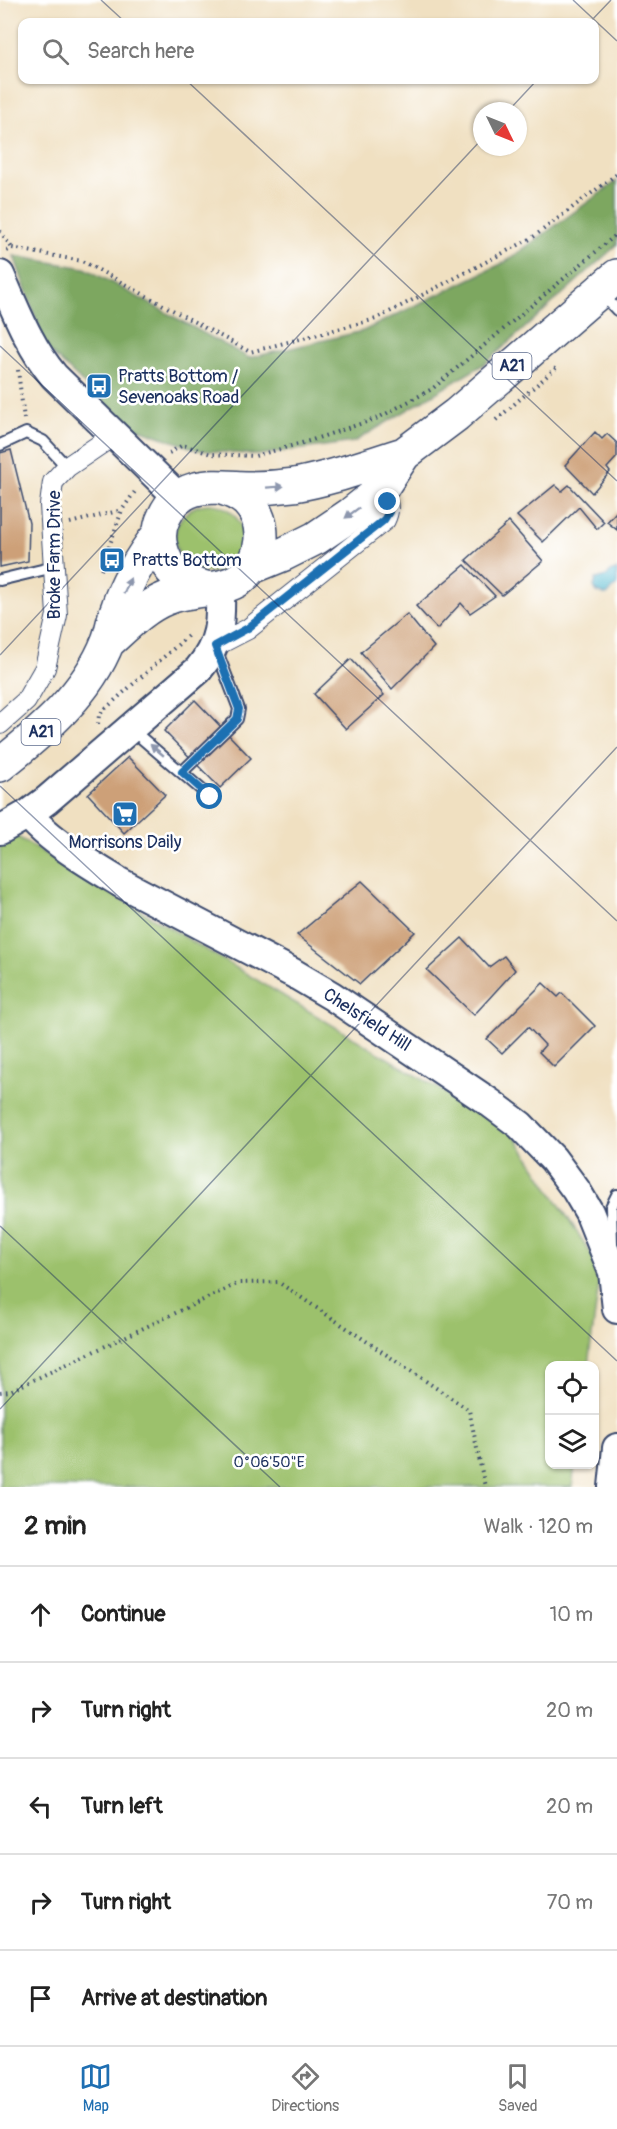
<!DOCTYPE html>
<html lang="en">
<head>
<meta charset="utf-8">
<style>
	body { margin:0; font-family:Pangolin,sans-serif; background:#f2f2f2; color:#222 }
	.controls { position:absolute; right:18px; bottom:18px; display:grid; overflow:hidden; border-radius:12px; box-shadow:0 2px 4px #0004 }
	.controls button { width:54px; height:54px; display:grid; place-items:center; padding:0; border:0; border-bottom:2px solid #e0e0e0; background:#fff; color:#222; font:30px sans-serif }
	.compass { position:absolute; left:473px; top:102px; width:54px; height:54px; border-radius:50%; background:#fff; box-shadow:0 2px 4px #0004; rotate:133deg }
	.stop { position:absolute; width:18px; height:18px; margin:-14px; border:4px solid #1f6fb2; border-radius:50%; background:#fff }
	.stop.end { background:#1f6fb2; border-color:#fff; box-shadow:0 2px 6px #0008 }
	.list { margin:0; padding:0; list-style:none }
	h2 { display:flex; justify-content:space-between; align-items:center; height:78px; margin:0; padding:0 24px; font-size:26px }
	h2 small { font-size:20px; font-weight:400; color:#767676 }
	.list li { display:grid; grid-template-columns:39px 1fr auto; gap:18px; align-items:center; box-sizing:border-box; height:96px; padding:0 24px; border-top:2px solid #e0e0e0 }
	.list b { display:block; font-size:22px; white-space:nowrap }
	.list em { font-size:20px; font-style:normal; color:#767676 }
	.icon { flex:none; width:33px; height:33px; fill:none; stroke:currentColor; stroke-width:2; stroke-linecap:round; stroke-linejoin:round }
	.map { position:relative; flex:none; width:617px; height:1487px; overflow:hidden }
	.search { position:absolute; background:#fff; box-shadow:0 2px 4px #0004; left:18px; right:18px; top:18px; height:66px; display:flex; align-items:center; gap:15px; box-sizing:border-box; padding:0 21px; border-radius:12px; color:#767676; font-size:22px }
	.sheet { height:558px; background:#fff }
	nav { display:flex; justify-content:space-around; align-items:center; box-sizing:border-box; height:84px; border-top:2px solid #e0e0e0; background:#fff; font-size:16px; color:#767676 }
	nav a { display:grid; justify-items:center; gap:3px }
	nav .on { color:#1f6fb2 }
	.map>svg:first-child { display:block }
	.green { fill:#9cc16c; stroke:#5c7865; stroke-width:1.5 }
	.forest { fill:#7da760; stroke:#4c6b5f; stroke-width:1.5 }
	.water { fill:#50b8ce; stroke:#367496; stroke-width:1.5 }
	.building { fill:#cda078 }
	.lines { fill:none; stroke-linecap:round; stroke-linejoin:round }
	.lane-casing { stroke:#3b4a6d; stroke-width:14 }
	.street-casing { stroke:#3b4a6d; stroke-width:22 }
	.secondary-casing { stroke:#3b4a6d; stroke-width:32 }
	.highway-casing { stroke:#3b4a6d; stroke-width:36 }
	.path { stroke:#3b4a6d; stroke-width:4; stroke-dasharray:1.5 4.5; stroke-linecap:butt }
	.lane { stroke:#fff; stroke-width:10 }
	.street { stroke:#fff; stroke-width:20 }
	.secondary { stroke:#fff; stroke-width:28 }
	.highway { stroke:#fff; stroke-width:33 }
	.oneway { fill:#8d97ae }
	.route { stroke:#1f6fb2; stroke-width:8 }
	.ticks { fill:none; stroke:#1b2f5e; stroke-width:1.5; stroke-opacity:0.45 }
	.labels { text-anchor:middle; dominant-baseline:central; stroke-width:5; stroke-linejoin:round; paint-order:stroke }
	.shield { fill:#fff; stroke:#5f6d8e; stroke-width:1.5 }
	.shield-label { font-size:16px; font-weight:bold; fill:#1b2f5e }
	.poi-label { font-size:18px; fill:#1b2f5e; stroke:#fff; text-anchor:start }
	.street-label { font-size:18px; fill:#1b2f5e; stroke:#fff }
	.ticks-label { font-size:15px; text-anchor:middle; fill:#1b2f5e; stroke:#fff; stroke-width:5; stroke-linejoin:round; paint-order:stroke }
</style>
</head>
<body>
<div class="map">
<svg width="617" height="1487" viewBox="0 0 617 1487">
	<rect width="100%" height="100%" fill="#fff"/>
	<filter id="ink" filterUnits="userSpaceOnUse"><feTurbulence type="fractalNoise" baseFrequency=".0167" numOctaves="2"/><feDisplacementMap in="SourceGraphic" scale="12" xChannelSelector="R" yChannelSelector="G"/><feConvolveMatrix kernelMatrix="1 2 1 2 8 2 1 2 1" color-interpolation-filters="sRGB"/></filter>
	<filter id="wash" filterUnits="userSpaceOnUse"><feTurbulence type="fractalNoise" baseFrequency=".008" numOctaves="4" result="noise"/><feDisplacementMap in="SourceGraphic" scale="24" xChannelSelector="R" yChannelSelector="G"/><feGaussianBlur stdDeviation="1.35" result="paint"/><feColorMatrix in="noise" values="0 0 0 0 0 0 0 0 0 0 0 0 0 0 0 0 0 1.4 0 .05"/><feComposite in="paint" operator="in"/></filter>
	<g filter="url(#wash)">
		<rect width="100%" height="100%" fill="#f0e0c1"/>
		<path class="green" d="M175 538a34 34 0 1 1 68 0a34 34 0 1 1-68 0Z
			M 14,835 L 513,1133 L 601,1269 L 588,1365 L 550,1366 L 550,1464 L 575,1465 L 572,1487 L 0,1487 L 0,842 Z"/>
		<path class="forest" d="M 617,181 L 617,245 L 486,363 L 354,442 L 258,455 L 198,450 L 128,425 L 46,348 L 14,256 L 85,268 L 249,358 L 363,331 L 505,262 Z"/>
		<path class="water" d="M 617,570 L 617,585 L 607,595 L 597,592 L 594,587 L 596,579 L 607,576 L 612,571 Z"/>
		<g id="blocks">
			<path class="building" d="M 595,432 L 602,439 L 607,434 L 617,443 L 617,457 L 607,468 L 610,472 L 592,493 L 565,465 Z
				M 11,450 L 29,523 L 28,561 L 0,567 L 0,453 Z
				M 555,485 L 562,491 L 569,485 L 604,522 L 597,529 L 579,507 L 543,542 L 517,516 Z
				M 617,511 L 617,530 L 607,522 Z
				M 509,522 L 543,561 L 502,595 L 466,560 Z
				M 465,565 L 495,596 L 470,613 L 461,603 L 437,629 L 416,606 Z
				M 407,614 L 434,647 L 392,689 L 361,652 Z
				M 351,659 L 384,695 L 346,729 L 314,694 Z
				M 195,700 L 251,758 L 220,788 L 164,731 Z
				M 128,757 L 165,795 L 124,833 L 88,794 Z
				M 362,881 L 415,932 L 360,984 L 297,935 Z
				M 462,938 L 489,967 L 504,956 L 515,970 L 474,1015 L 427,970 Z
				M 543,983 L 558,997 L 562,993 L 595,1026 L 554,1067 L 539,1052 L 545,1045 L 528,1027 L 502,1053 L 487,1039 Z"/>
		</g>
	</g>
	<g filter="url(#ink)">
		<use href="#blocks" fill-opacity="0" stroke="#3b4a6d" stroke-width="1.5"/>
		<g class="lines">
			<g class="lane-casing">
				<path id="lane" d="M 601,293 L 617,310
					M 0,445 L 26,433 L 43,441 L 67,467
					M 0,580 L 54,567
					M 131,729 L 210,797
					M 182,772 L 237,719 L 239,709 L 216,649
					M 612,1244 L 611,1207 L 617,1195"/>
			</g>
			<g class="street-casing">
				<path id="street" d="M 215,646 L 248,629 L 385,520 C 393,504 384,498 374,486
					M 0,724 L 26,701 L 45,668 L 57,615 L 50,505 L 53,482 L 67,467 L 114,435"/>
			</g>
			<g class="secondary-casing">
				<path id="secondary" d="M 0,275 C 16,311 29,346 54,376 L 178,497
					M 28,814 C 48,840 93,866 121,883 L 293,973 L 332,996 L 489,1102 L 520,1125 L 553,1159 L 576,1190 L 589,1212 L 613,1272 L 617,1309
					M 0,830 L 28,814 L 47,800 L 198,670 C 221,643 221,621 220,587
					M 613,1487 L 617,1448"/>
			</g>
			<g class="highway-casing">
				<path id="highway" d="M 252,567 L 284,554 L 316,538 L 350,515 L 379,492 L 404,454 L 456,415 L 617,276
					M 206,588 C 189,584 173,577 166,561 C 159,547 157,531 164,517 C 181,480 214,487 248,488 C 263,488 279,487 294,485 C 331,479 368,465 404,454
					M 108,642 C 126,626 144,607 167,598 C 190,588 221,593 241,578 C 265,560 268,522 247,501 C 238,493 229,490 219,487
					M 0,765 C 43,731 88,693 108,641 C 112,631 113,620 117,610 C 126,582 141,557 159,534"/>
			</g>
			<path class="path" d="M 0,231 L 12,248
				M 7,251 L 12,248 L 82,261 L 250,352 L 376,319 L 532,238 L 617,174
				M 18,370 L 24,419
				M 496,420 L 556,368
				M 169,453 L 183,445 L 211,454 L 255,456 L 309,441 L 378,418 L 432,389 L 617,234
				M 70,523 L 122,510
				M 101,570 L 122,510 L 136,490
				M 98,724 L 99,715 L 106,708 L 190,634
				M 0,1392 L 10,1391 L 239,1283 L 278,1282 L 469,1410 L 485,1487"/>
			<use href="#lane" class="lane"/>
			<use href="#street" class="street"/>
			<use href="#secondary" class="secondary"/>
			<use href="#highway" class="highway"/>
		</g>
		<defs><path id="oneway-solid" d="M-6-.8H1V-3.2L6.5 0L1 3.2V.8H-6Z" transform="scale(1.5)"/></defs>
		<g class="oneway">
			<use href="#oneway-solid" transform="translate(275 487) rotate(-4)"/>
			<use href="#oneway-solid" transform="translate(352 513) rotate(143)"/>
			<use href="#oneway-solid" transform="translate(127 586) rotate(-67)"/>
			<use href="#oneway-solid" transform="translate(157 750) rotate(-140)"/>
		</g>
	</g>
	<g class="lines" filter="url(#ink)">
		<path class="route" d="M 210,797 L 182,772 L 237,719 L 239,709 L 215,646 L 248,628 L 384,520 L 389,512 L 388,502"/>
	</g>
	<path class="ticks" d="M 101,0 L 125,22M 573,0 L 617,41M 590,22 L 611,0M 186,80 L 617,481M 508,111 L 537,80M 0,346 L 617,921M 0,655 L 482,139M 0,786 L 617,1361M 0,1226 L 280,1487M 0,1409 L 617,747"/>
	<defs>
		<g id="bus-square" transform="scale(1.35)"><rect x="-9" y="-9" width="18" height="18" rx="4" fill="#1f6fb2" stroke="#fff"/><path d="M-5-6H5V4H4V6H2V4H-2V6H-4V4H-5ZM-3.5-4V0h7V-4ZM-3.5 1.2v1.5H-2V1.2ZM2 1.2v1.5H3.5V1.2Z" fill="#fff"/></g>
		<g id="supermarket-square" transform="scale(1.35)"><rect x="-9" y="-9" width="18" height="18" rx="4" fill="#1f6fb2" stroke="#fff"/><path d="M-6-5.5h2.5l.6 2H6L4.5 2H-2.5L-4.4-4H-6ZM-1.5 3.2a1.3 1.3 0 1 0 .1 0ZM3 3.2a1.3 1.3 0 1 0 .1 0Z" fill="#fff"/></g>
	</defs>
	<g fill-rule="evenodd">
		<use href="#bus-square" x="99" y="386"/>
		<use href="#bus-square" x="112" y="560"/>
		<use href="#supermarket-square" x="125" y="814"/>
	</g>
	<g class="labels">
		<g class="shield">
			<rect x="492.5" y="353" width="39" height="26" rx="4.5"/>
			<rect x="21.5" y="719" width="39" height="26" rx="4.5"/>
		</g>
		<g class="shield-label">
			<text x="512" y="366">A21</text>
			<text x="41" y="732">A21</text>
		</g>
		<g class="poi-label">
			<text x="118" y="376">Pratts Bottom /<tspan x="118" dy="21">Sevenoaks Road</tspan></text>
			<text x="132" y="560">Pratts Bottom</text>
			<text x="125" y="842" text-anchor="middle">Morrisons Daily</text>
		</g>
		<g class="street-label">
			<text transform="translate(54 555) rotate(-90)">Broke Farm Drive</text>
			<text transform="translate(367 1020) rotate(33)">Chelsfield Hill</text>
		</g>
	</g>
	<g class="ticks-label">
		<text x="269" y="1467">0°06'50"E</text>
	</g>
</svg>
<div class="controls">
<button><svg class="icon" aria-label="locate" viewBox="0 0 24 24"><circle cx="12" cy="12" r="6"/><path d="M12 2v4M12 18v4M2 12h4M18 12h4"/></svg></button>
<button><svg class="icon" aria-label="layers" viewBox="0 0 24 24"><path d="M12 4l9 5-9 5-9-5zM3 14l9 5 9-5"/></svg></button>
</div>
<svg class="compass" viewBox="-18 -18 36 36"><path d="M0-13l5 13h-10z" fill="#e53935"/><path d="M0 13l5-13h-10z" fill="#767676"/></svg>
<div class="stop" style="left:210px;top:797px"></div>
<div class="stop end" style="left:388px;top:502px"></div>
<div class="search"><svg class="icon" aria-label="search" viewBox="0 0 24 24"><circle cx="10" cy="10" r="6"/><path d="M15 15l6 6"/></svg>Search here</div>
</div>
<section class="sheet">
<h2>2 min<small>Walk · 120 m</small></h2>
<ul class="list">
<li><svg class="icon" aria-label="ahead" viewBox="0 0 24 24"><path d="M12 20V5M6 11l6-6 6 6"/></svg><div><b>Continue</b></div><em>10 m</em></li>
<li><svg class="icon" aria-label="right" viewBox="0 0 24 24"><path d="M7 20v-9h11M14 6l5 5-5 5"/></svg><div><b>Turn right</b></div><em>20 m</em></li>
<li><svg class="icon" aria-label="left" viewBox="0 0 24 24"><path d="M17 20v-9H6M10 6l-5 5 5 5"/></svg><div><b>Turn left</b></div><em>20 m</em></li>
<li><svg class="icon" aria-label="right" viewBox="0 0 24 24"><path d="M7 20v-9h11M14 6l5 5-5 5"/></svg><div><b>Turn right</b></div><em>70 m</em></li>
<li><svg class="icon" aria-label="arrive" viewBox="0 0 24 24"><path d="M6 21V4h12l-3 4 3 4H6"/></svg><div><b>Arrive at destination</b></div></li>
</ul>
</section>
<nav>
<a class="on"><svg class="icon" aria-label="map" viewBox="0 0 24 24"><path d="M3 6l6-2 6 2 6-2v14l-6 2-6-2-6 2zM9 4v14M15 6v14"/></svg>Map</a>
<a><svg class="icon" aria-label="directions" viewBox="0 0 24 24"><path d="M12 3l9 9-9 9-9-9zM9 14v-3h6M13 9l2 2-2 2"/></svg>Directions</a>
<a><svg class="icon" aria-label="saved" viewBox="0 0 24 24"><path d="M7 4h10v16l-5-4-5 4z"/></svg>Saved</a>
</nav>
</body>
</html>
